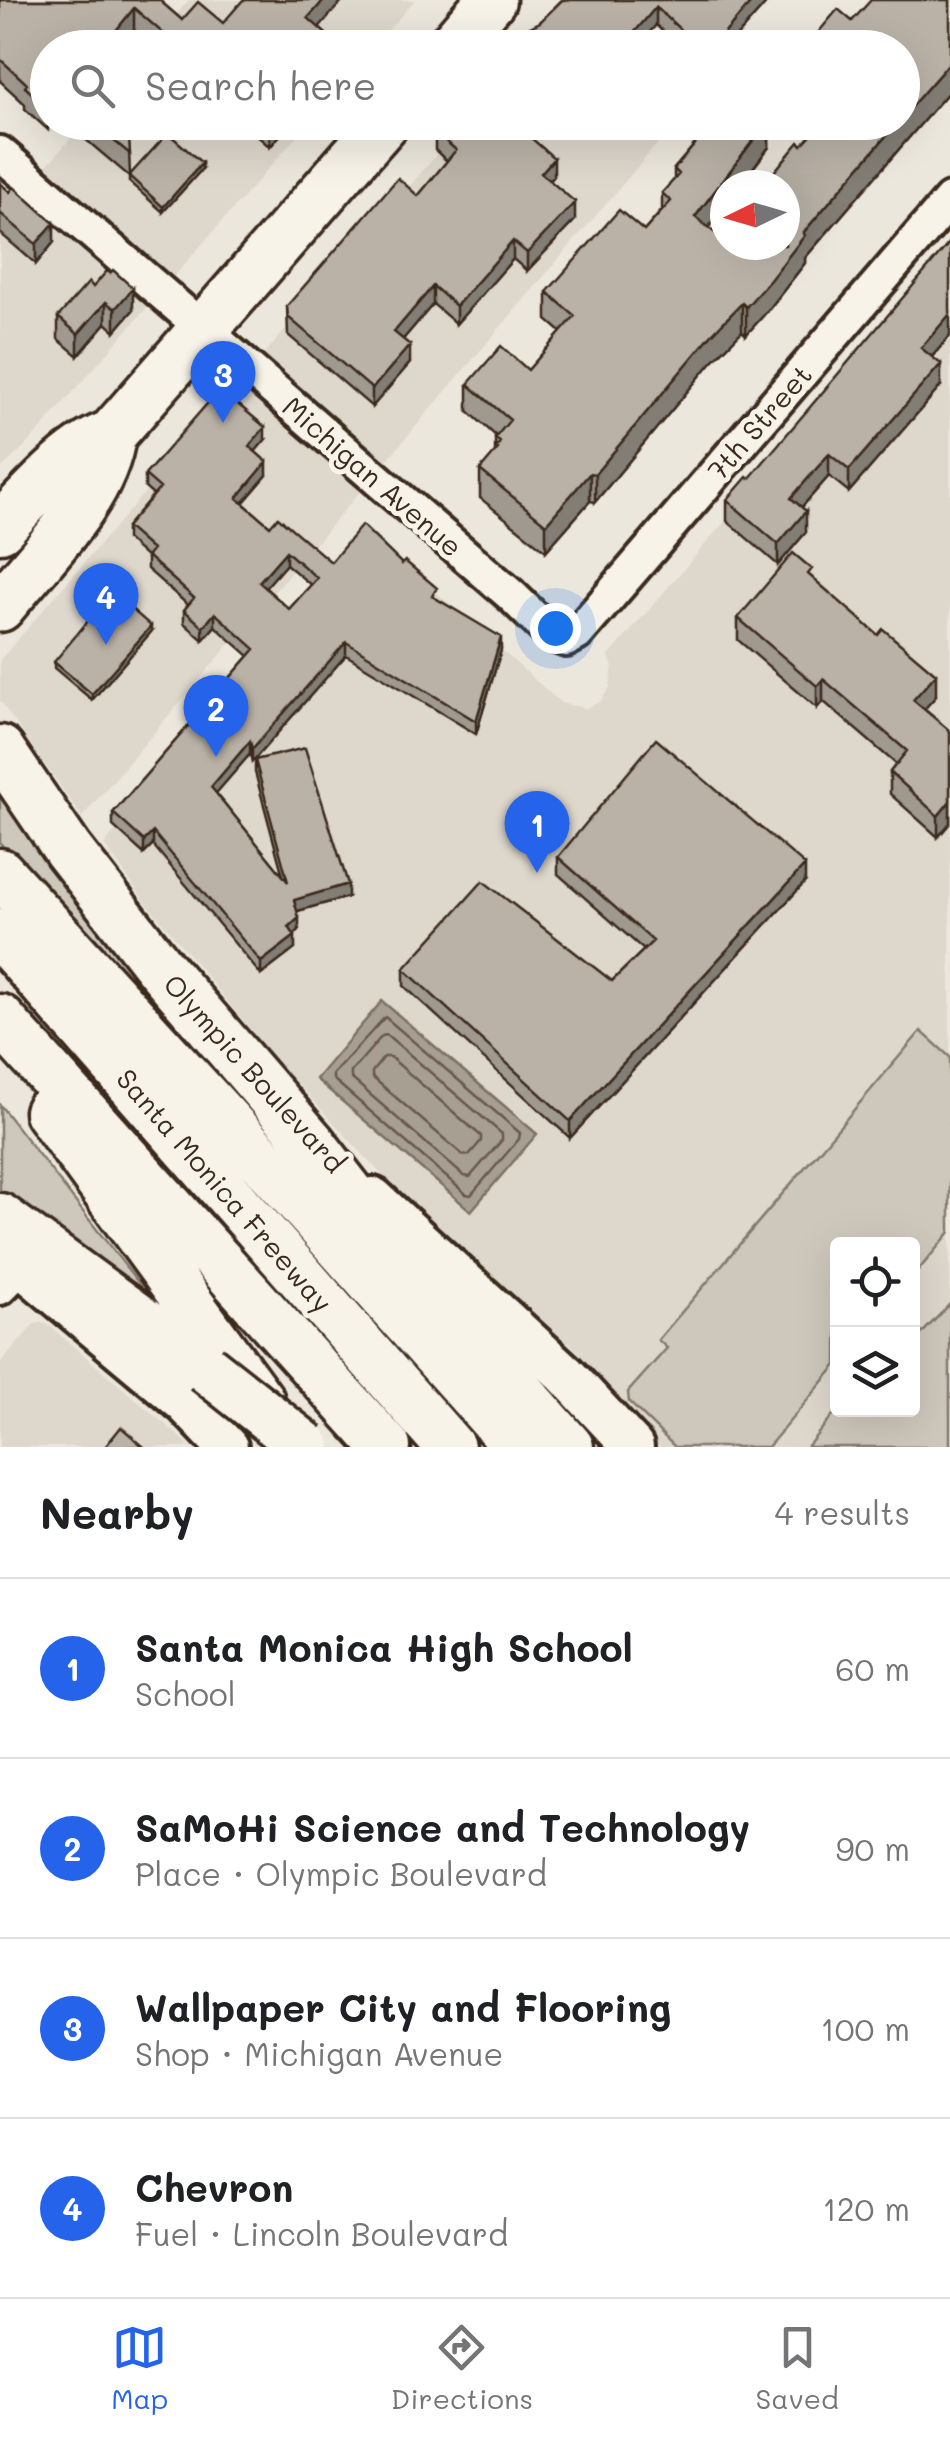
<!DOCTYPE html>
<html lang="en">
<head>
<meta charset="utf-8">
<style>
	body { margin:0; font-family:Mali,sans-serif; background:#f6f6f6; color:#202124 }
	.controls { position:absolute; right:30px; bottom:30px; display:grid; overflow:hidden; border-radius:10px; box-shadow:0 10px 40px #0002 }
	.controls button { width:90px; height:90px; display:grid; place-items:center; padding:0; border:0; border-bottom:2px solid #e0e0e0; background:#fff; color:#202124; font:50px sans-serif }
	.compass { position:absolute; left:710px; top:170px; width:90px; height:90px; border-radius:50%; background:#fff; box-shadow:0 10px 40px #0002; rotate:265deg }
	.you { position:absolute; left:555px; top:628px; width:35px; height:35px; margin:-25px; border:8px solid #fff; border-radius:50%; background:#1a73e8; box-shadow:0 0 0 15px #1a73e833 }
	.badge { display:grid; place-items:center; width:65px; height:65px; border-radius:50%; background:#2563eb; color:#fff; font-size:32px; font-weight:700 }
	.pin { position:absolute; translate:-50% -82px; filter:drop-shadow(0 2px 5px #0008) }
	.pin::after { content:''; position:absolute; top:52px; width:35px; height:30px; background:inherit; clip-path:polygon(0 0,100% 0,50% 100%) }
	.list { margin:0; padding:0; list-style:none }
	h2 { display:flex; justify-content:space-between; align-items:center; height:130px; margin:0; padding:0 40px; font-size:42px }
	h2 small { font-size:32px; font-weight:400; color:#757577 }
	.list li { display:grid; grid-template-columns:65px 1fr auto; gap:30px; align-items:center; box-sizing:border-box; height:180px; padding:0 40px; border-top:2px solid #e0e0e0 }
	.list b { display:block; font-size:38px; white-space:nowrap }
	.list p { margin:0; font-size:32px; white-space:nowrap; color:#757577 }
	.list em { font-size:32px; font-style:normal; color:#757577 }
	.icon { flex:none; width:55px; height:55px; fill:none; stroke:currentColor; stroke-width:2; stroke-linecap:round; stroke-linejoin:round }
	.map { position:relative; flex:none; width:950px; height:1447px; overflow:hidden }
	.search { position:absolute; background:#fff; box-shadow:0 10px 40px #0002; left:30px; right:30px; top:30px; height:110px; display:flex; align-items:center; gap:25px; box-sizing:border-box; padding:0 35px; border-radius:55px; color:#757577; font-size:38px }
	.sheet { height:850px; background:#fff }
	nav { display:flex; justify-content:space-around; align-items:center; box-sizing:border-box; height:140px; border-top:2px solid #e0e0e0; background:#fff; font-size:28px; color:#757577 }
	nav a { display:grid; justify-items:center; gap:5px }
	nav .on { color:#2563eb }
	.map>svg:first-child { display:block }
	.built { fill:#ddd7cc; fill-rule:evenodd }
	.green { fill:#cec8bc; stroke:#84796d; stroke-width:2.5 }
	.water { fill:#a89f93; stroke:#7c7064; stroke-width:2.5 }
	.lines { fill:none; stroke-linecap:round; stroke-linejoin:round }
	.shore { stroke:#67594d; stroke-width:2.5 }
	.minor-casing { stroke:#3b2a1e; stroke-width:40 }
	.major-casing { stroke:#3b2a1e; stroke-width:48 }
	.highway-casing { stroke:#3b2a1e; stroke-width:55 }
	.minor { stroke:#f7f3e8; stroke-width:32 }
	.major { stroke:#f7f3e8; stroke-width:40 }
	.highway { stroke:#f7f3e8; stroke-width:48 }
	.highway-bridge-casing { stroke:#3b2a1e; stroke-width:55; stroke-linecap:butt }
	.highway-bridge { stroke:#f7f3e8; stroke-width:48 }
	.wall { fill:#a09990; stroke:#3b2a1e; stroke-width:2.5; fill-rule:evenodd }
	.shaded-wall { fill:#827d75; stroke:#3b2a1e; stroke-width:2.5 }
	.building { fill:#bab2a7; stroke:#3b2a1e; stroke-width:2.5; fill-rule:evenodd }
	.labels { text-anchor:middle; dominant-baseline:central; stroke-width:10; stroke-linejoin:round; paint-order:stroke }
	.street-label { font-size:28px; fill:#3b2a1e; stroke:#f7f3e8 }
</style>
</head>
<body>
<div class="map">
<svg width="950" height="1447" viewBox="0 0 950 1447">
	<rect width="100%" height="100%" fill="#ece7dc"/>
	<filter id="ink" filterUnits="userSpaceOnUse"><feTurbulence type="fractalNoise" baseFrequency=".01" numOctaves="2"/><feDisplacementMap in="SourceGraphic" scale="20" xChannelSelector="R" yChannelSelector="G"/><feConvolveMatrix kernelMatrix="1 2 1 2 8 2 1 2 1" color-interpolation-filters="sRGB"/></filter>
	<g filter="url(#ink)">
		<path class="built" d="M 189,0 L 415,0 L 373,47 L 148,48 Z
			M 84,123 L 308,123 L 33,438 L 0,470 L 0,219 Z
			M 464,123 L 675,123 L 82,817 L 0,701 L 0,660 Z
			M 950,260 L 950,1447 L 659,1447 L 597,1380 L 595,1372 L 570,1343 L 556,1339 L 465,1256 L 383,1176 L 273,1057 L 144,900 L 104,845 L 364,528 L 561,703 L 586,708 L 600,702 L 610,687 L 613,667 L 609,656 ZM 838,1244 L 912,1244 L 912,1410 L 838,1410 Z
			M 45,1322 L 186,1442 L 190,1447 L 0,1447 L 0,1364 L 34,1324 Z"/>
		<path class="green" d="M 0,792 L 70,894 L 168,1012 L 174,1033 L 0,843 Z
			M 921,1031 L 950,1057 L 950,1232 L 913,1277 L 912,1244 L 838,1244 L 837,1365 L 768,1447 L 675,1447 L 629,1402 L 628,1392 L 667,1348 L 658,1340 Z
			M 0,1105 L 158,1308 L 0,1190 Z
			M 950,1304 L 950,1447 L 807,1447 L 838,1409 L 912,1410 L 913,1343 Z"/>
		<path class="water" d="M 382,1001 L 537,1134 L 471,1211 L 316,1079 Z"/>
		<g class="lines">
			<path class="shore" d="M 385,1017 L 520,1133 L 519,1139 L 471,1195 L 466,1194 L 333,1079 L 333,1074 Z
				M 387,1035 L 502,1134 L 502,1140 L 470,1177 L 464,1176 L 351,1078 L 351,1072 L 382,1036 Z
				M 384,1057 L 390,1057 L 481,1136 L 481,1141 L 469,1155 L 463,1155 L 372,1077 L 372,1072 Z"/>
			<g class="minor-casing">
				<path id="minor" d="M 0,153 L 511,595 L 551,634 L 566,640 L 577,634 L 609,597 L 950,200
					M 0,1288 L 22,1266"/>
			</g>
			<g class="major-casing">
				<path id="major" d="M 373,1198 L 565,1374 L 633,1447
					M 0,1248 L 185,1403 L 227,1447"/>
			</g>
			<g class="highway-casing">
				<path id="highway" d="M 450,48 L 491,0
					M 0,528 C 28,499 73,446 111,435 L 385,122
					M 0,607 C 38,560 104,497 111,435
					M 0,750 L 68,850 L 160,968 L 311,1143 L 385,1238 L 569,1447
					M 0,873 L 275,1174 L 518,1447
					M 0,934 L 450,1447
					M 0,1019 L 386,1447
					M 49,1112 L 260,1401
					M 0,1218 L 206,1368"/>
			</g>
			<use href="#minor" class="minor"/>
			<use href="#major" class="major"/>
			<use href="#highway" class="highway"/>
			<g class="highway-bridge-casing">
				<path id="highway-bridge" d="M 206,1368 L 306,1447"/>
			</g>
			<use href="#highway-bridge" class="highway-bridge"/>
		</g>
		<path class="wall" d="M 0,0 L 159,0 L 182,20 L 319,28 L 342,48 L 155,48 L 134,30 L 120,48 L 48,48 L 48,130 L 25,109 L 25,104 L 0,81 Z
			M 562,0 L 769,0 L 732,42 L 732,48 L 680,48 L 656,25 L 540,22 Z
			M 950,0 L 950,90 L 805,258 L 805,263 L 770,308 L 746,335 L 742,331 L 711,363 L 595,502 L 590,501 L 546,551 L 480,498 L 480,470 L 495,453 L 495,438 L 496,436 L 468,411 L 468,384 L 528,370 L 561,332 L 547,320 L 547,292 L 644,231 L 662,210 L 662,193 L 674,180 L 674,169 L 700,138 L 700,122 L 769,122 L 769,147 L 708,228 L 719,236 L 802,145 L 902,122 L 852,21 Z
			M 65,122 L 128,122 L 130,176 L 202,169 L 163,212 L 129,182 L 129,176 Z
			M 241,122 L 291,122 L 270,147 Z
			M 545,122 L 531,138 L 554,176 L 550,181 L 575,220 L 527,271 L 513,259 L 456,324 L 433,304 L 403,339 L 410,363 L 372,407 L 288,335 L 287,306 L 418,196 L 447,161 L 435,150 L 435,132 Z
			M 584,122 L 605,122 L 596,133 Z
			M 0,183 L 54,242 L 36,264 L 0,233 Z
			M 93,287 L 133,310 L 115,331 L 106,323 L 78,356 L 58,339 L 58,317 Z
			M 950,336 L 932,357 L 941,386 L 849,492 L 829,476 L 802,507 L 806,532 L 778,565 L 727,521 L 727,500 L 749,479 Z
			M 265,440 L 255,451 L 267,475 L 243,503 L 270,526 L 331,562 L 437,599 L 501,650 L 476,734 L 346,655 L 252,762 L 250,754 L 216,793 L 283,876 L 255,772 L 255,760 L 348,897 L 297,911 L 299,930 L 294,935 L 295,949 L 261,975 L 153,845 L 144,854 L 113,826 L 113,813 L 249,656 L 215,626 L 203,640 L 184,623 L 184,610 L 188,605 L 147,569 L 147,558 L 126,539 L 126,527 L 153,495 L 145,488 L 145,475 ZM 286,564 L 311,585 L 289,609 L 265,588 Z
			M 812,578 L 936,696 L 924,709 L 950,731 L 950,823 L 938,837 L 890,794 L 890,772 L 896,764 L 823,701 L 817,708 L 738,640 L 738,618 Z
			M 151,632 L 92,700 L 54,668 L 54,662 Z
			M 558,857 L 805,882 L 570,1138 L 404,986 L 404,969 L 612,981 L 644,950 L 558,874 Z"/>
		<path class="shaded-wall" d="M 324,0 L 343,0 L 308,40 L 308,18 Z
			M 753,0 L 769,0 L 732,42 L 732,48 L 724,48 L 724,34 Z
			M 656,7 L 656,25 L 636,48 L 621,48 Z
			M 134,8 L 134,30 L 120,48 L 102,48 Z
			M 950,62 L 950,90 L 805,258 L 805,263 L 770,308 L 746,335 L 746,307 L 803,233 L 898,122 L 902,122 L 902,117 Z
			M 271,122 L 291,122 L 270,147 L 270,125 Z
			M 529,122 L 545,122 L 522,148 L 522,130 Z
			M 596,122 L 605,122 L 596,133 Z
			M 767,122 L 769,122 L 769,147 L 740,185 L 725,185 L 725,206 L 695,245 L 695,217 Z
			M 554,158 L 554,176 L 541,191 L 541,173 Z
			M 202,163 L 202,169 L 163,212 L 163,207 Z
			M 575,202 L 575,220 L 527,271 L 527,253 Z
			M 54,223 L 54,242 L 36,264 L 36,244 Z
			M 513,241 L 513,259 L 456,324 L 456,306 Z
			M 433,286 L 433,304 L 394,350 L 394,332 Z
			M 133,288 L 133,310 L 115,331 L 115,309 Z
			M 106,302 L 106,323 L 78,356 L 78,334 Z
			M 742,303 L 742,331 L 711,363 L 595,502 L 595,474 L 711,335 Z
			M 950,314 L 950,336 L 921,369 L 921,348 Z
			M 410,345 L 410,363 L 372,407 L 372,389 Z
			M 941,364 L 941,386 L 849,492 L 849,470 Z
			M 265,427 L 265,440 L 249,459 L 249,446 Z
			M 829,454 L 829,476 L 791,519 L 791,498 Z
			M 267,462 L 267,475 L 237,510 L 237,498 Z
			M 590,473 L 590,501 L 546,551 L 546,524 Z
			M 806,511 L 806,532 L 778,565 L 778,544 Z
			M 286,551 L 286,564 L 259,595 L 259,582 Z
			M 215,613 L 215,626 L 203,640 L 203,627 Z
			M 151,626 L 151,632 L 92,700 L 92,694 Z
			M 501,637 L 501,650 L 476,734 L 476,721 Z
			M 346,642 L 346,655 L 252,762 L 252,749 Z
			M 936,674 L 936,696 L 913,722 L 913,700 Z
			M 823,679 L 823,701 L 817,708 L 817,686 Z
			M 250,741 L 250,754 L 211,799 L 211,787 Z
			M 950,801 L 950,823 L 938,837 L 938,816 Z
			M 153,832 L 153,845 L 144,854 L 144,841 Z
			M 805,865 L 805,882 L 570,1138 L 570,1121 Z
			M 348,884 L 348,897 L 294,912 L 294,900 Z
			M 299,918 L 299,930 L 289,940 L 289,927 Z
			M 295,936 L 295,949 L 261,975 L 261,962 Z"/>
		<path class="building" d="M 0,0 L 159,0 L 182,20 L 198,2 L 223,23 L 243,0 L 324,0 L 308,18 L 342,48 L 180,48 L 134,8 L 102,48 L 48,48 L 48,108 L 25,87 L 27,84 L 0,59 Z
			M 562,0 L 753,0 L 724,34 L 732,42 L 727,48 L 700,48 L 656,7 L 621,48 L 510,48 L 528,28 L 540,22 Z
			M 871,0 L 950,0 L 950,62 L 902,117 L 902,48 L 806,47 L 838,9 L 852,21 Z
			M 91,122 L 128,122 L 130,154 Z
			M 444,122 L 529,122 L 522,130 L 554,158 L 541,173 L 575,202 L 527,253 L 513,241 L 456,306 L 433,286 L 394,332 L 410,345 L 372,389 L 288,317 L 287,306 L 398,178 L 418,196 L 456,150 L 435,132 Z
			M 712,122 L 767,122 L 695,217 L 719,236 L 725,229 L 725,245 L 785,245 L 785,185 L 763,185 L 799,142 L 802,145 L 822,122 L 898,122 L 803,233 L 805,235 L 770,280 L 746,307 L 742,303 L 711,335 L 595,474 L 590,473 L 546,524 L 480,470 L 498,449 L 496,448 L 500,442 L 495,438 L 510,420 L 468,384 L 501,346 L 528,370 L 575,316 L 547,292 L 619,210 L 644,231 L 671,201 L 662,193 L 679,174 L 674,169 L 713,123 Z
			M 168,133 L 202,163 L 163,207 L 129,176 Z
			M 0,183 L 10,192 L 14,187 L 54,223 L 36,244 L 0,213 Z
			M 950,242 L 950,314 L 921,348 L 941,364 L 849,470 L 829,454 L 791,498 L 806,511 L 778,544 L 727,500 L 747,477 L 749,479 Z
			M 113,270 L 133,288 L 115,309 L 106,302 L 78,334 L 58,317 L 89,282 L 93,287 L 107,271 L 110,273 Z
			M 220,389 L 265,427 L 249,446 L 267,462 L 237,498 L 270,526 L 278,517 L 331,562 L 362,525 L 402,564 L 405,561 L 437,588 L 432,596 L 501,637 L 476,721 L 346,642 L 252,749 L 250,741 L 211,787 L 288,882 L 255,760 L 305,748 L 348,884 L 294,900 L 299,918 L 289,927 L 295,936 L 261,962 L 153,832 L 144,841 L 113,813 L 255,649 L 215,613 L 203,627 L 184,610 L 194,598 L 147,556 L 152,550 L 126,527 L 160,488 L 145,475 ZM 286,551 L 317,578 L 289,609 L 259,582 Z
			M 793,553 L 812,569 L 808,574 L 878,635 L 883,629 L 936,674 L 913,700 L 950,731 L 950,801 L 938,816 L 890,772 L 907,751 L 823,679 L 817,686 L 738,618 Z
			M 112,592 L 151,626 L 92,694 L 54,662 Z
			M 656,739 L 805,865 L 570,1121 L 404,969 L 483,881 L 612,981 L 653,941 L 558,857 Z
			M 121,1427 L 144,1447 L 105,1447 Z"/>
	</g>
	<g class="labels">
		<g class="street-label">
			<text transform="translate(759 422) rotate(-49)">7th Street</text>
			<text transform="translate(373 476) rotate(41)">Michigan Avenue</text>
			<text transform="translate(255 1073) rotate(48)">Olympic Boulevard</text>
			<text transform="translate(225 1190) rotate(49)">Santa Monica Freeway</text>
		</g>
	</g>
</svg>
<div class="controls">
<button><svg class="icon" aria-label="locate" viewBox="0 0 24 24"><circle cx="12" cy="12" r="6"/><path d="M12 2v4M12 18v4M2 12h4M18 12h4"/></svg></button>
<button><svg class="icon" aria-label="layers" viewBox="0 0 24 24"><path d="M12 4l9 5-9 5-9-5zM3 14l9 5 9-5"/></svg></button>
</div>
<svg class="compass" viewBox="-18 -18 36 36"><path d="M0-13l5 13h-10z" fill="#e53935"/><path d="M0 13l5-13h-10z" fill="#757577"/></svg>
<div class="you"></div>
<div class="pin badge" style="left:537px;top:873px">1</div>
<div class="pin badge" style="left:216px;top:757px">2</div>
<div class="pin badge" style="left:223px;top:423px">3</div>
<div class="pin badge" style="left:106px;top:645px">4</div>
<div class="search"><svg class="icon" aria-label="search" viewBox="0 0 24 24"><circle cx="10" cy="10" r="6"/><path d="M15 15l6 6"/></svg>Search here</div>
</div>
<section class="sheet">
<h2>Nearby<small>4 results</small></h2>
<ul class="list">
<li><span class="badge">1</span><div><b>Santa Monica High School</b><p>School</p></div><em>60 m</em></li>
<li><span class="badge">2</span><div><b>SaMoHi Science and Technology</b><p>Place · Olympic Boulevard</p></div><em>90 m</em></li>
<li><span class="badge">3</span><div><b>Wallpaper City and Flooring</b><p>Shop · Michigan Avenue</p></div><em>100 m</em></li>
<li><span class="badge">4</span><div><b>Chevron</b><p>Fuel · Lincoln Boulevard</p></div><em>120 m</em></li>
</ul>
</section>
<nav>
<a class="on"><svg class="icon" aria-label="map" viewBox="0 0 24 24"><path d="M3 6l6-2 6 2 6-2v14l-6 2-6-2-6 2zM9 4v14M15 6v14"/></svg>Map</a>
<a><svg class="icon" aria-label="directions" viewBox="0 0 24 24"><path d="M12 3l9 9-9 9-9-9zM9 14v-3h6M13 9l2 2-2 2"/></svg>Directions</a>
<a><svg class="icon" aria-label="saved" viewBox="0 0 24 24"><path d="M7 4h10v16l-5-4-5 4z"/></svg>Saved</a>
</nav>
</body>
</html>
